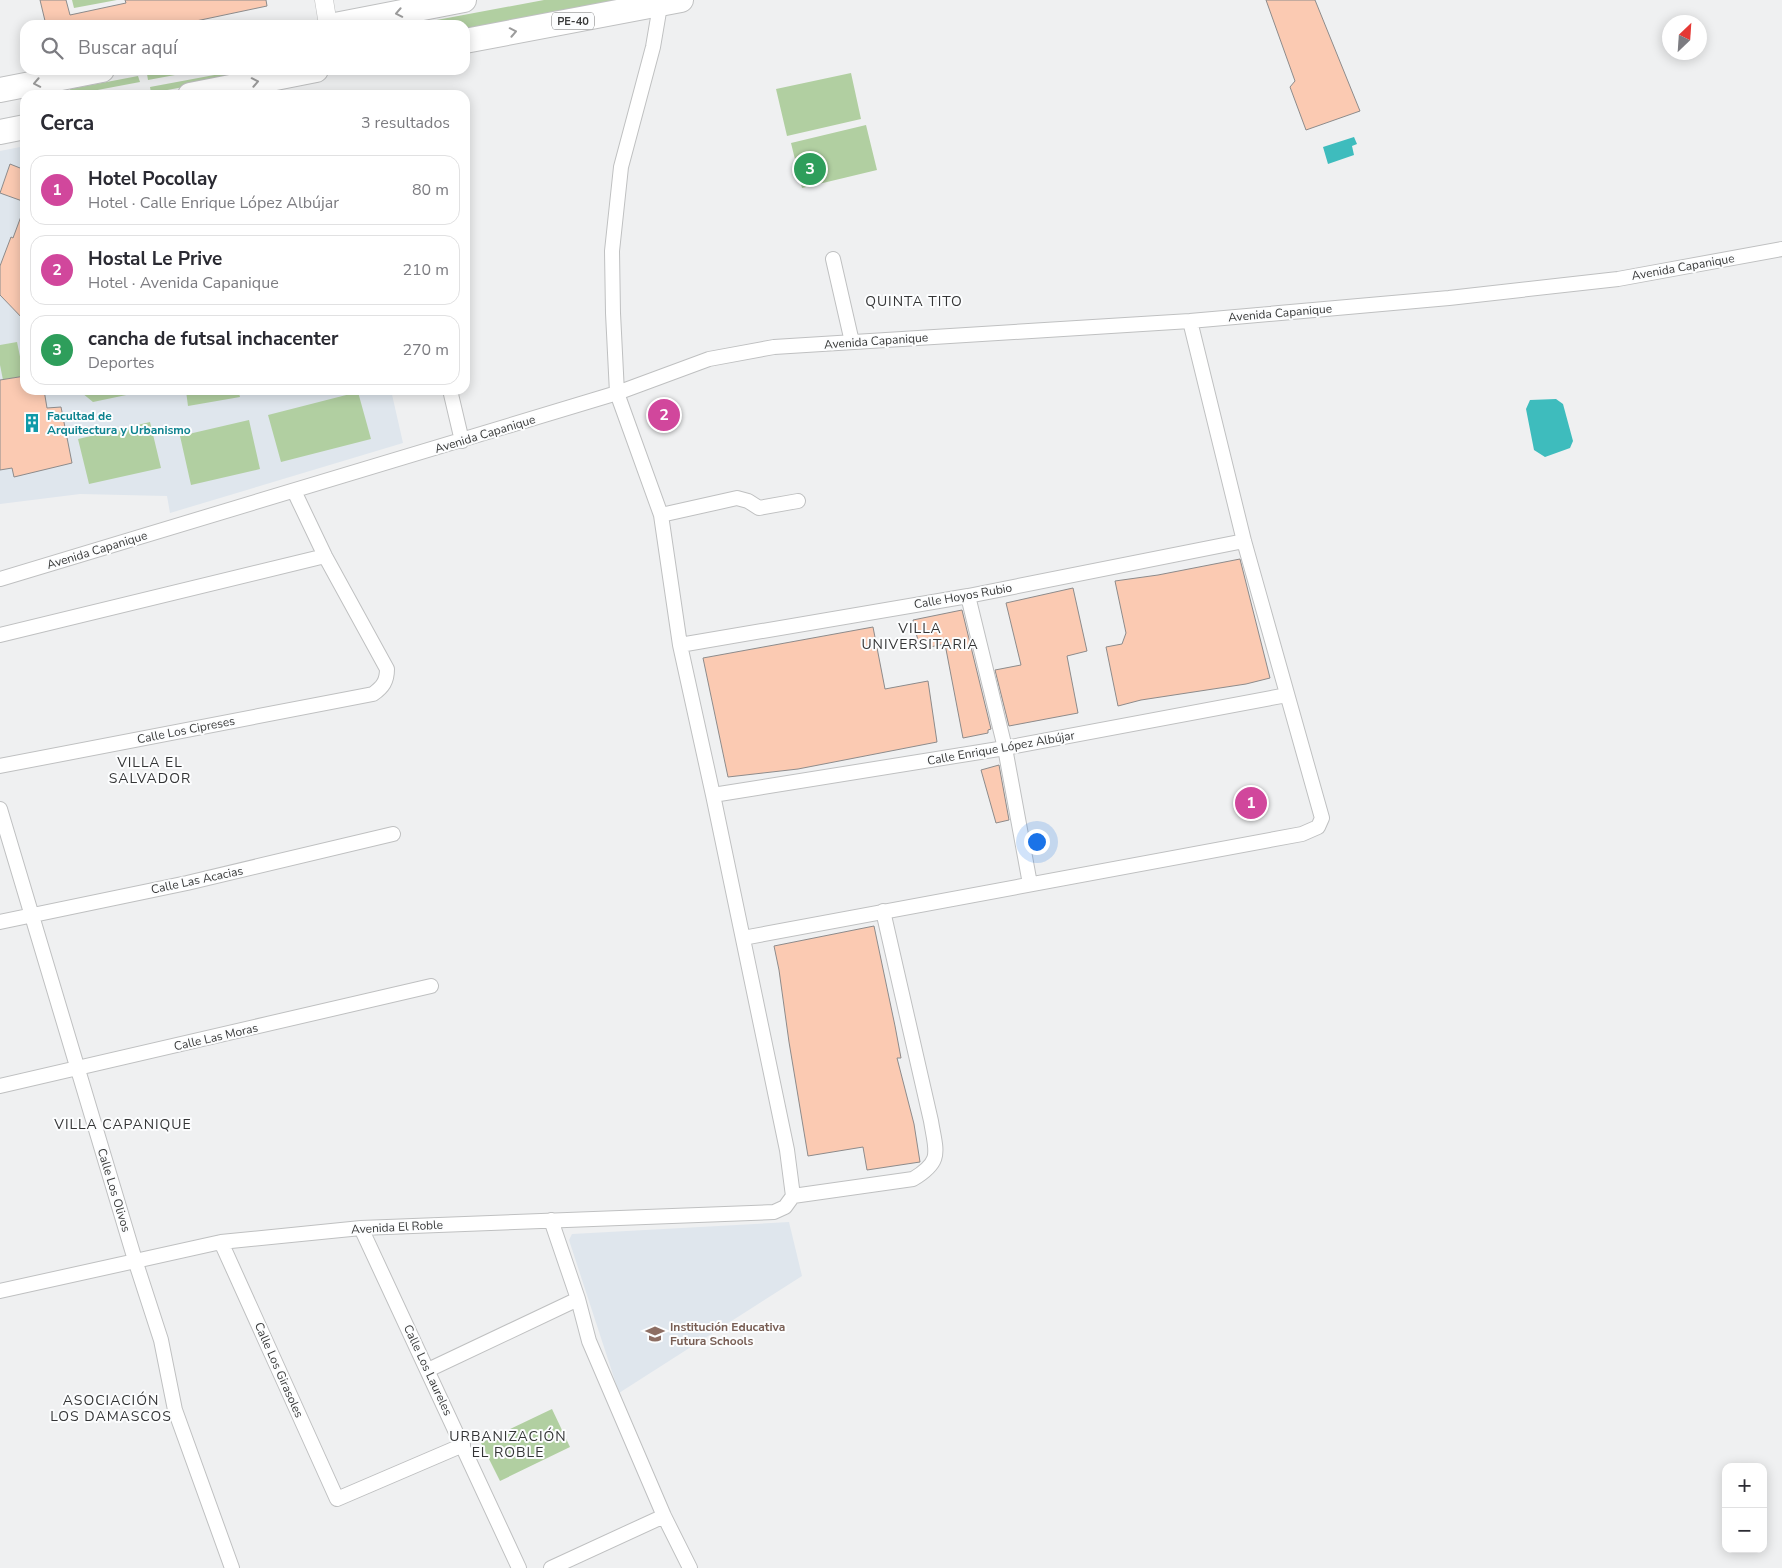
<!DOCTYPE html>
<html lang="es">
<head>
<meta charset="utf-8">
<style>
	body { margin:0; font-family:"Nunito Sans",sans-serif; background:#f7f7f7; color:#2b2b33 }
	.controls { position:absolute; right:15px; bottom:15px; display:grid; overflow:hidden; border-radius:10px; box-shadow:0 2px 12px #0003 }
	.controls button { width:45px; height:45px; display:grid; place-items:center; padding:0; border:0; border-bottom:1px solid #e1e1e2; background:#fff; color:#2b2b33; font:25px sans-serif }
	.compass { position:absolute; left:1662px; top:15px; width:45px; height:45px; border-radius:50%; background:#fff; box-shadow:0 2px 12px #0003; rotate:25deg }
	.you { position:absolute; left:1036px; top:841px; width:18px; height:18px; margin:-12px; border:4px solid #fff; border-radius:50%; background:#1a73e8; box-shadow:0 0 0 8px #1a73e833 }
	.badge { display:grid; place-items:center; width:32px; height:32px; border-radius:50%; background:#1889ae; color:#fff; font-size:16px; font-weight:700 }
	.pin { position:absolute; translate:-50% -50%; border:2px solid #fff; box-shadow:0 1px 5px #0006 }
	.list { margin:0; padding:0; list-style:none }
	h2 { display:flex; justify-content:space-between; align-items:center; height:65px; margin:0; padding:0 20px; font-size:21px }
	h2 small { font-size:16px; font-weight:400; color:#7c7c81 }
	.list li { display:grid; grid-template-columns:32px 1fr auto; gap:15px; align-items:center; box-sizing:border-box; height:70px; margin:0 10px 10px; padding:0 10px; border:1px solid #e1e1e2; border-radius:15px }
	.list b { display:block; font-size:19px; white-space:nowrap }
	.list p { margin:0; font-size:16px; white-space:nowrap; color:#7c7c81 }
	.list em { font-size:16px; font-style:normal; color:#7c7c81 }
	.icon { flex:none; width:28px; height:28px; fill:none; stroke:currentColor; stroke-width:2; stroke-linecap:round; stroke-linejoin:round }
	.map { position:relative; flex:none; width:1782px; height:1568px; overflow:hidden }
	.search { position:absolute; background:#fff; box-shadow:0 2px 12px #0003; left:20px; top:20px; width:450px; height:55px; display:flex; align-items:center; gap:12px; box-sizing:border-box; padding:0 18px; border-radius:15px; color:#7c7c81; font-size:19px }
	.panel { position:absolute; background:#fff; box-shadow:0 2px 12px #0003; left:20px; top:90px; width:450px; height:305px; border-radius:15px }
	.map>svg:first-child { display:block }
	.built { fill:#dfe6ed }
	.green { fill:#b1cfa1 }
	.water { fill:#3ebcbd }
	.building { fill:#fbcab2; stroke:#8d8b8b }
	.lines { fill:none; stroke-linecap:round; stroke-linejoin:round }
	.minor-casing { stroke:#bfc0c1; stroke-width:16 }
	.tertiary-casing { stroke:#bfc0c1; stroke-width:19 }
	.trunk-casing { stroke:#bfc0c1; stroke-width:26 }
	.minor { stroke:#fff; stroke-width:14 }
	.tertiary { stroke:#fff; stroke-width:18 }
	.trunk { stroke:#fff; stroke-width:24 }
	.oneway { stroke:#9c9c9c }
	.labels { text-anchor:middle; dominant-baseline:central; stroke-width:4; stroke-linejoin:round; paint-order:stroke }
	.shield { fill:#fcfdfe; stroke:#747475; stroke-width:1 }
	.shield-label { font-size:11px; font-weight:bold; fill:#393a3a }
	.street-label { font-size:12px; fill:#393a3a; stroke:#fcfdfe }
	.culture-label { font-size:12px; font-weight:bold; fill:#0d838f; stroke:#fcfdfe; text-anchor:start }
	.education-label { font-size:12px; font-weight:bold; fill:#785e54; stroke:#fcfdfe; text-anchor:start }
	.neighbourhood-label { font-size:14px; letter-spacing:1px; fill:#333435; stroke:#fcfdfe }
</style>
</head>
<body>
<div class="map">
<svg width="1782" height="1568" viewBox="0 0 1782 1568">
	<rect width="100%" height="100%" fill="#eff0f1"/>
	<path class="built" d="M 25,146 L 25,390 L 391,390 L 403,443 L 170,513 L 167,496 L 80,494 L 0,504 L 0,151 Z
		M 789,1222 L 802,1276 L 619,1393 L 569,1240 L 572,1234 Z"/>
	<path class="green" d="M 72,0 L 117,0 L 74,8 Z
		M 544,0 L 629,0 L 465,32 L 465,25 L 410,25 Z
		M 170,70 L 202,70 L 148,80 L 147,74 Z
		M 225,73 L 227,79 L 151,93 L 150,87 Z
		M 851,73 L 861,119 L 787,136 L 776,89 Z
		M 138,76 L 140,82 L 71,95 L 70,89 Z
		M 866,125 L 877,170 L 802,188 L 791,143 Z
		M 17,342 L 24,376 L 3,380 L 0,365 L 0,345 Z
		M 82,390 L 150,390 L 93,402 L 82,393 Z
		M 191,390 L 238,390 L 240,397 L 188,406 L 186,391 Z
		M 358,392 L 371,439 L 281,462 L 268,415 Z
		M 249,420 L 260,469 L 191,485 L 180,436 Z
		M 150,422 L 161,468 L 89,484 L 78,439 Z
		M 552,1409 L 570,1447 L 500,1481 L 481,1443 Z"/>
	<path class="water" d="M 1354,137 L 1357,144 L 1352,146 L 1354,155 L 1328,164 L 1323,147 Z
		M 1556,399 L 1563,404 L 1573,441 L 1570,448 L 1545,457 L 1534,450 L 1526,409 L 1530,400 Z"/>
	<path class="building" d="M 40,0 L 66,0 L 70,15 L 126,3 L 125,0 L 266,0 L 267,6 L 177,25 L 46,25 Z
		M 1266,0 L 1315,0 L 1360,111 L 1306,130 L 1290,87 L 1295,81 Z
		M 10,164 L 25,170 L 25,202 L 0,193 Z
		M 23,211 L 25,211 L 25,321 L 0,295 L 0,266 L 11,237 L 13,238 Z
		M 25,376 L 25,390 L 44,390 L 47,408 L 61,407 L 72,463 L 14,477 L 12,468 L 0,470 L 0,380 Z
		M 1240,559 L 1270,678 L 1246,684 L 1141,700 L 1118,706 L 1106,647 L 1122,644 L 1126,633 L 1115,581 L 1158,575 Z
		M 1073,588 L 1087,651 L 1067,656 L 1078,713 L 1009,726 L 995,670 L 1021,665 L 1006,603 Z
		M 962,610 L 991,729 L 988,730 L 988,733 L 963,738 L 945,644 L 920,649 L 913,620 Z
		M 873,627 L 885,689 L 928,681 L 937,742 L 798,769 L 728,777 L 703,658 Z
		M 999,765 L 1009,820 L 996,823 L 981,770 Z
		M 874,926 L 895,1026 L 901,1058 L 897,1058 L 914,1124 L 920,1162 L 867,1170 L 863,1147 L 808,1156 L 789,1042 L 779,970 L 774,946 Z"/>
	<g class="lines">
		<g class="minor-casing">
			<path id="minor" d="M 661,0 L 653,47 L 621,167 L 612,251 L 613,313 L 617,393 L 661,515 L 680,645 L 713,795 L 787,1150 L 793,1196
				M 833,259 L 852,342
				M 450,390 L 462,441
				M 661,515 L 737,498 L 748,501 L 759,508 L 798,501
				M 0,579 L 617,393 L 709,359 L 774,347 L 1190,321 L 1449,298 L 1618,279 L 1782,249
				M 968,596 L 1005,748 L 1030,884
				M 0,635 L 325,556
				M 680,645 L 968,596 L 1244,541
				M 0,766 L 373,694 C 383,687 387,681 387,669 L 325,556 L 294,491
				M 713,795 L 1005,748 L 1287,695
				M 0,809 L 135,1260 L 161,1340 L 175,1410 L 232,1568
				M 0,922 L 187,883 L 393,834
				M 743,938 L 1302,834 L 1318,827 L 1322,818 L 1244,541 L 1190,321
				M 0,1086 L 431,986
				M 793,1196 L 913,1179 C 943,1161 936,1152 931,1121 L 883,911
				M 551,1220 L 578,1299 L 589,1341 L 664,1516 L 690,1568
				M 361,1228 L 519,1568
				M 221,1242 L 337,1499 L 463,1445
				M 0,1291 L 221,1242 L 361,1228 L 774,1212 L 785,1207 L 793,1196
				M 428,1370 L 578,1299
				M 551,1568 L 664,1516"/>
		</g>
		<g class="tertiary-casing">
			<path id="tertiary" d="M 324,0 L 328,25"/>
		</g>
		<g class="trunk-casing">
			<path id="trunk" d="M 335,25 L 464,0
				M 465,41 L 681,0
				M 0,90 L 102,70
				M 190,95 L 316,70
				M 0,132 L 25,127"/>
		</g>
		<use href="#minor" class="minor"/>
		<use href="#tertiary" class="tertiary"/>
		<use href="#trunk" class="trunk"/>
	</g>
	<defs><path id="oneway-chevron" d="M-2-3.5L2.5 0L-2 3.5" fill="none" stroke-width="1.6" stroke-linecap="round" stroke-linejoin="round" transform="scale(1.25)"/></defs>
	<g class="oneway">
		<use href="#oneway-chevron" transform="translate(399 13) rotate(169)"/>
		<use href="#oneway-chevron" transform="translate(513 32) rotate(-11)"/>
		<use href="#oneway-chevron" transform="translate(255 82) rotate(-11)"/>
		<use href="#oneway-chevron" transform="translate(37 83) rotate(169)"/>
	</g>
	<defs>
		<g id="building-bare" transform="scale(1.5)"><path d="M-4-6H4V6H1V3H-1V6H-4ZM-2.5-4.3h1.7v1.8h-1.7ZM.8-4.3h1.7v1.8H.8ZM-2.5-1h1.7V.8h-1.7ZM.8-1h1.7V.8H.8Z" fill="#0f9aa8" stroke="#fcfdfe" stroke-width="2.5" paint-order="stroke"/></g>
		<g id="school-bare" transform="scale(1.5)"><path d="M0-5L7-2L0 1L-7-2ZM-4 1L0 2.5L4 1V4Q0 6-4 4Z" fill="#8d6e63" stroke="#fcfdfe" stroke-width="2.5" paint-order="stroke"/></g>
	</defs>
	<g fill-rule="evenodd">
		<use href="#building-bare" x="32" y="423"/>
		<use href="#school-bare" x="655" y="1334"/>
	</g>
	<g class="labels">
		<rect class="shield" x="552" y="12.5" width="42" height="17" rx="4"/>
		<g class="shield-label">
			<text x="573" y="21">PE-40</text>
		</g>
		<g class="street-label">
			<text transform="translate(1683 267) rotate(-10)">Avenida Capanique</text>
			<text transform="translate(1280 313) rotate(-5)">Avenida Capanique</text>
			<text transform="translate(876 341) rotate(-4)">Avenida Capanique</text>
			<text transform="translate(485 434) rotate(-17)">Avenida Capanique</text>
			<text transform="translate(97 550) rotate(-17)">Avenida Capanique</text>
			<text transform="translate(963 596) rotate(-10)">Calle Hoyos Rubio</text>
			<text transform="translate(186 730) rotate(-11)">Calle Los Cipreses</text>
			<text transform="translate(1001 748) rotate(-10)">Calle Enrique López Albújar</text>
			<text transform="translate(197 880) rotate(-12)">Calle Las Acacias</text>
			<text transform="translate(216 1037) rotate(-13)">Calle Las Moras</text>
			<text transform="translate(114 1190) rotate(73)">Calle Los Olivos</text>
			<text transform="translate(397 1227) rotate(-3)">Avenida El Roble</text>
			<text transform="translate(279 1370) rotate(66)">Calle Los Girasoles</text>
			<text transform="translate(428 1370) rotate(65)">Calle Los Laureles</text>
		</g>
		<g class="culture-label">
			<text x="47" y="416">Facultad de<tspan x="47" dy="14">Arquitectura y Urbanismo</tspan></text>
		</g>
		<g class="education-label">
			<text x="670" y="1327">Institución Educativa<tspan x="670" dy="14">Futura Schools</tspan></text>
		</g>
		<g class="neighbourhood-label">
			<text x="914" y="301">QUINTA TITO</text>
			<text x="920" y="628">VILLA<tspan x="920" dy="16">UNIVERSITARIA</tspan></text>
			<text x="150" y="762">VILLA EL<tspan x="150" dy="16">SALVADOR</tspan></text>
			<text x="123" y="1124">VILLA CAPANIQUE</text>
			<text x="111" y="1400">ASOCIACIÓN<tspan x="111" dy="16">LOS DAMASCOS</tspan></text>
			<text x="508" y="1436">URBANIZACIÓN<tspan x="508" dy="16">EL ROBLE</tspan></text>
		</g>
	</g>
</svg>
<div class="controls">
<button>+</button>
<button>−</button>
</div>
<svg class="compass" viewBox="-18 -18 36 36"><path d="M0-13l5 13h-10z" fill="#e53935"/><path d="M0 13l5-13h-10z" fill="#7c7c81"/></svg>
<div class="you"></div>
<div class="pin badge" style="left:1251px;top:803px;background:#d1479c">1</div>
<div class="pin badge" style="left:664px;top:415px;background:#d1479c">2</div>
<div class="pin badge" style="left:810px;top:169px;background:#2e9e5b">3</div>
<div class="search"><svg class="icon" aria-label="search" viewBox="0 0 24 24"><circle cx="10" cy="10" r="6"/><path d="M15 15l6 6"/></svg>Buscar aquí</div>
<section class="panel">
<h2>Cerca<small>3 resultados</small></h2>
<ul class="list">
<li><span class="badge" style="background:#d1479c">1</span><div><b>Hotel Pocollay</b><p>Hotel · Calle Enrique López Albújar</p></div><em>80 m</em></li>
<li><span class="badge" style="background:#d1479c">2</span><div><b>Hostal Le Prive</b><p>Hotel · Avenida Capanique</p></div><em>210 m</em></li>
<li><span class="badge" style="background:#2e9e5b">3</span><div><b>cancha de futsal inchacenter</b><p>Deportes</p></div><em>270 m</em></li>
</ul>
</section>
</div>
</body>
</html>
